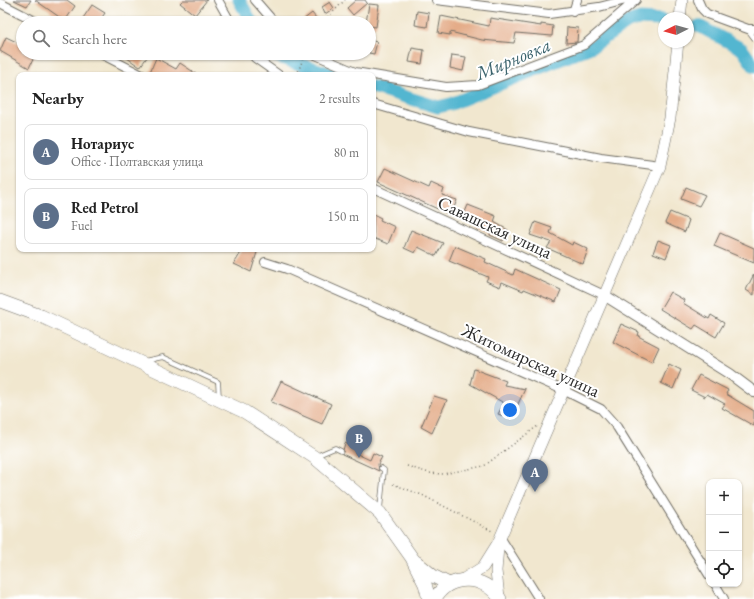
<!DOCTYPE html>
<html lang="en">
<head>
<meta charset="utf-8">
<style>
	body { margin:0; font-family:"EB Garamond",serif; background:#f2f2f2; color:#222 }
	.controls { position:absolute; right:12px; bottom:12px; display:grid; overflow:hidden; border-radius:8px; box-shadow:0 1px 3px #0004 }
	.controls button { width:36px; height:36px; display:grid; place-items:center; padding:0; border:0; border-bottom:1px solid #e0e0e0; background:#fff; color:#222; font:20px sans-serif }
	.compass { position:absolute; left:658px; top:12px; width:36px; height:36px; border-radius:50%; background:#fff; box-shadow:0 1px 3px #0004; rotate:265deg }
	.you { position:absolute; left:510px; top:410px; width:14px; height:14px; margin:-10px; border:3px solid #fff; border-radius:50%; background:#1a73e8; box-shadow:0 0 0 6px #1a73e833 }
	.badge { display:grid; place-items:center; width:26px; height:26px; border-radius:50%; background:#ea580c; color:#fff; font-size:13px; font-weight:700 }
	.pin { position:absolute; translate:-50% -33px; filter:drop-shadow(0 1px 2px #0008) }
	.pin::after { content:''; position:absolute; top:21px; width:14px; height:12px; background:inherit; clip-path:polygon(0 0,100% 0,50% 100%) }
	.list { margin:0; padding:0; list-style:none }
	h2 { display:flex; justify-content:space-between; align-items:center; height:52px; margin:0; padding:0 16px; font-size:17px }
	h2 small { font-size:13px; font-weight:400; color:#767676 }
	.list li { display:grid; grid-template-columns:26px 1fr auto; gap:12px; align-items:center; box-sizing:border-box; height:56px; margin:0 8px 8px; padding:0 8px; border:1px solid #e0e0e0; border-radius:8px }
	.list b { display:block; font-size:15px; white-space:nowrap }
	.list p { margin:0; font-size:13px; white-space:nowrap; color:#767676 }
	.list em { font-size:13px; font-style:normal; color:#767676 }
	.icon { flex:none; width:22px; height:22px; fill:none; stroke:currentColor; stroke-width:2; stroke-linecap:round; stroke-linejoin:round }
	.map { position:relative; flex:none; width:754px; height:599px; overflow:hidden }
	.search { position:absolute; background:#fff; box-shadow:0 1px 3px #0004; left:16px; top:16px; width:360px; height:44px; display:flex; align-items:center; gap:10px; box-sizing:border-box; padding:0 14px; border-radius:22px; color:#767676; font-size:15px }
	.panel { position:absolute; background:#fff; box-shadow:0 1px 3px #0004; left:16px; top:72px; width:360px; height:180px; border-radius:8px }
	.map>svg:first-child { display:block }
	.lines { fill:none; stroke-linecap:round; stroke-linejoin:round }
	.river { stroke:#52b6d0; stroke-width:13 }
	.building { fill:#e4ac88 }
	.service-casing { stroke:#706d64; stroke-width:5.5 }
	.minor-casing { stroke:#706d64; stroke-width:10 }
	.tertiary-casing { stroke:#706d64; stroke-width:12 }
	.secondary-casing { stroke:#706d64; stroke-width:12 }
	.trunk-casing { stroke:#706d64; stroke-width:14 }
	.path { stroke:#706d64; stroke-width:1.5; stroke-dasharray:1 3; stroke-linecap:butt }
	.service { stroke:#fff; stroke-width:4 }
	.minor { stroke:#fff; stroke-width:8 }
	.tertiary { stroke:#fff; stroke-width:10 }
	.secondary { stroke:#fff; stroke-width:11 }
	.trunk { stroke:#fff; stroke-width:13 }
	.labels { text-anchor:middle; dominant-baseline:central; stroke-width:4; stroke-linejoin:round; paint-order:stroke }
	.street-label { font-size:18px; fill:#2b2b2b; stroke:#fff }
	.water-label { font-size:19px; font-style:italic; fill:#3b636d; stroke:#fff }
</style>
</head>
<body>
<div class="map">
<svg width="754" height="599" viewBox="0 0 754 599">
	<rect width="100%" height="100%" fill="#fff"/>
	<filter id="ink" filterUnits="userSpaceOnUse"><feTurbulence type="fractalNoise" baseFrequency=".025" numOctaves="2"/><feDisplacementMap in="SourceGraphic" scale="8" xChannelSelector="R" yChannelSelector="G"/><feConvolveMatrix kernelMatrix="1 2 1 2 8 2 1 2 1" color-interpolation-filters="sRGB"/></filter>
	<filter id="wash" filterUnits="userSpaceOnUse"><feTurbulence type="fractalNoise" baseFrequency=".012" numOctaves="4" result="noise"/><feDisplacementMap in="SourceGraphic" scale="16" xChannelSelector="R" yChannelSelector="G"/><feGaussianBlur stdDeviation="0.9" result="paint"/><feColorMatrix in="noise" values="0 0 0 0 0 0 0 0 0 0 0 0 0 0 0 0 0 1.4 0 .05"/><feComposite in="paint" operator="in"/></filter>
	<g filter="url(#wash)">
		<rect width="100%" height="100%" fill="#f1e7cf"/>
		<g class="lines">
			<path class="river" d="M 239,0 L 252,23
				M 699,26 L 742,49 L 754,66
				M 271,53 L 281,58 L 334,75
				M 373,87 L 438,107 L 451,104 L 593,46 L 628,22 L 637,19 L 662,20"/>
		</g>
		<g id="blocks">
			<path class="building" d="M 14,0 L 31,0 L 27,6 Z
				M 35,0 L 67,0 L 75,6 L 65,21 Z
				M 183,0 L 207,0 L 195,15 L 180,3 Z
				M 356,0 L 365,0 L 367,3 L 353,15 L 347,8 Z
				M 330,2 L 334,8 L 325,14 L 322,7 Z
				M 369,4 L 379,5 L 376,27 L 369,26 L 369,23 L 366,23 Z
				M 92,5 L 105,13 L 98,23 L 84,23 L 81,21 Z
				M 417,11 L 429,13 L 427,27 L 415,25 Z
				M 312,13 L 320,23 L 306,23 L 303,20 Z
				M 441,16 L 489,26 L 490,18 L 541,26 L 541,24 L 553,26 L 552,36 L 516,33 L 514,43 L 482,40 L 450,32 L 450,35 L 438,33 Z
				M 567,27 L 578,28 L 577,42 L 566,43 Z
				M 6,37 L 23,45 L 23,53 L 36,53 L 29,68 L 0,51 Z
				M 369,40 L 377,42 L 374,54 L 369,53 Z
				M 412,48 L 424,50 L 422,64 L 409,62 Z
				M 120,53 L 150,53 L 140,67 Z
				M 452,55 L 466,57 L 463,71 L 450,68 Z
				M 156,58 L 176,69 L 180,63 L 198,75 L 155,75 L 150,72 Z
				M 385,168 L 429,188 L 431,183 L 444,189 L 442,195 L 457,200 L 451,215 L 378,182 Z
				M 686,187 L 705,195 L 699,206 L 681,199 Z
				M 468,205 L 496,216 L 494,222 L 508,230 L 503,241 L 490,235 L 490,233 L 476,227 L 477,225 L 462,219 Z
				M 670,212 L 689,220 L 685,232 L 665,223 Z
				M 373,214 L 381,218 L 380,220 L 395,227 L 388,244 L 373,238 Z
				M 535,222 L 552,228 L 550,233 L 572,245 L 573,242 L 588,249 L 583,264 L 547,248 L 551,242 L 530,235 Z
				M 411,230 L 443,243 L 436,256 L 418,247 L 415,253 L 404,248 Z
				M 720,233 L 754,248 L 754,263 L 714,246 Z
				M 658,240 L 671,245 L 666,258 L 653,253 Z
				M 455,246 L 486,259 L 485,262 L 513,275 L 515,269 L 561,290 L 556,302 L 524,289 L 523,291 L 502,282 L 500,287 L 486,281 L 488,277 L 449,261 Z
				M 243,249 L 258,249 L 251,272 L 234,264 Z
				M 754,274 L 754,295 L 746,290 Z
				M 670,292 L 684,300 L 683,303 L 709,319 L 711,315 L 724,323 L 716,337 L 696,325 L 693,329 L 660,309 Z
				M 621,324 L 639,332 L 638,336 L 659,347 L 652,362 L 613,342 Z
				M 669,364 L 681,370 L 673,389 L 661,383 Z
				M 474,369 L 506,381 L 504,385 L 525,389 L 511,419 L 498,414 L 504,403 L 470,384 Z
				M 699,375 L 728,390 L 726,394 L 754,411 L 754,426 L 722,408 L 725,404 L 707,394 L 705,397 L 691,390 Z
				M 281,381 L 331,404 L 322,424 L 271,402 Z
				M 434,396 L 447,400 L 432,433 L 421,427 Z
				M 345,443 L 357,449 L 355,453 L 370,460 L 373,453 L 382,457 L 378,464 L 379,471 L 342,454 Z"/>
		</g>
	</g>
	<g filter="url(#ink)">
		<use href="#blocks" fill-opacity="0" stroke="#706d64" stroke-width="1"/>
		<g class="lines">
			<g class="service-casing">
				<path id="service" d="M 748,30 L 754,38
					M 144,361 L 163,357 L 218,382 L 219,398
					M 316,456 L 335,448 L 341,451
					M 380,509 L 384,470 L 381,468"/>
			</g>
			<g class="minor-casing">
				<path id="minor" d="M 218,0 L 231,23
					M 255,0 L 275,23
					M 436,0 L 549,14 L 599,7 L 626,0
					M 698,0 L 702,9 L 707,14 L 748,29 L 754,29
					M 0,3 L 39,23
					M 573,12 L 577,0
					M 99,53 L 142,75
					M 251,53 L 255,58 L 279,75
					M 311,53 L 355,72 L 446,87 L 478,85 L 584,45 L 636,0
					M 373,104 L 469,132 L 601,158 L 660,166
					M 373,188 L 604,295
					M 265,262 L 287,269 L 563,390 L 601,409 L 617,427 L 709,575
					M 500,537 L 539,599
					M 715,584 L 724,599"/>
			</g>
			<g class="tertiary-casing">
				<path id="tertiary" d="M 604,295 L 730,374 L 754,392"/>
			</g>
			<g class="secondary-casing">
				<path id="secondary" d="M 680,18 L 682,0
					M 498,547 L 496,571 L 499,597
					M 462,580 L 483,567 L 498,543 L 660,166 L 670,118 L 678,42"/>
			</g>
			<g class="trunk-casing">
				<path id="trunk" d="M 0,301 L 41,316 L 245,412 L 314,457 L 380,513 L 412,558 L 425,584 L 429,599
					M 416,562 L 433,576 L 449,584
					M 435,599 C 448,573 486,575 500,599"/>
			</g>
			<path class="path" d="M 322,23 L 345,0
				M 297,75 L 304,56
				M 407,466 L 429,473 L 443,474 L 484,466 L 539,425
				M 393,484 L 422,495 L 494,532"/>
			<use href="#service" class="service"/>
			<use href="#minor" class="minor"/>
			<use href="#tertiary" class="tertiary"/>
			<use href="#secondary" class="secondary"/>
			<use href="#trunk" class="trunk"/>
		</g>
	</g>
	<g class="labels">
		<g class="street-label">
			<text transform="translate(495 227) rotate(25)">Савашская улица</text>
			<text transform="translate(531 360) rotate(25)">Житомирская улица</text>
		</g>
		<g class="water-label">
			<text transform="translate(513 59) rotate(-23)">Мирновка</text>
		</g>
	</g>
</svg>
<div class="controls">
<button>+</button>
<button>−</button>
<button><svg class="icon" aria-label="locate" viewBox="0 0 24 24"><circle cx="12" cy="12" r="6"/><path d="M12 2v4M12 18v4M2 12h4M18 12h4"/></svg></button>
</div>
<svg class="compass" viewBox="-18 -18 36 36"><path d="M0-13l5 13h-10z" fill="#e53935"/><path d="M0 13l5-13h-10z" fill="#767676"/></svg>
<div class="you"></div>
<div class="pin badge" style="left:535px;top:492px;background:#5c6f8a">A</div>
<div class="pin badge" style="left:359px;top:458px;background:#5c6f8a">B</div>
<div class="search"><svg class="icon" aria-label="search" viewBox="0 0 24 24"><circle cx="10" cy="10" r="6"/><path d="M15 15l6 6"/></svg>Search here</div>
<section class="panel">
<h2>Nearby<small>2 results</small></h2>
<ul class="list">
<li><span class="badge" style="background:#5c6f8a">A</span><div><b>Нотариус</b><p>Office · Полтавская улица</p></div><em>80 m</em></li>
<li><span class="badge" style="background:#5c6f8a">B</span><div><b>Red Petrol</b><p>Fuel</p></div><em>150 m</em></li>
</ul>
</section>
</div>
</body>
</html>
